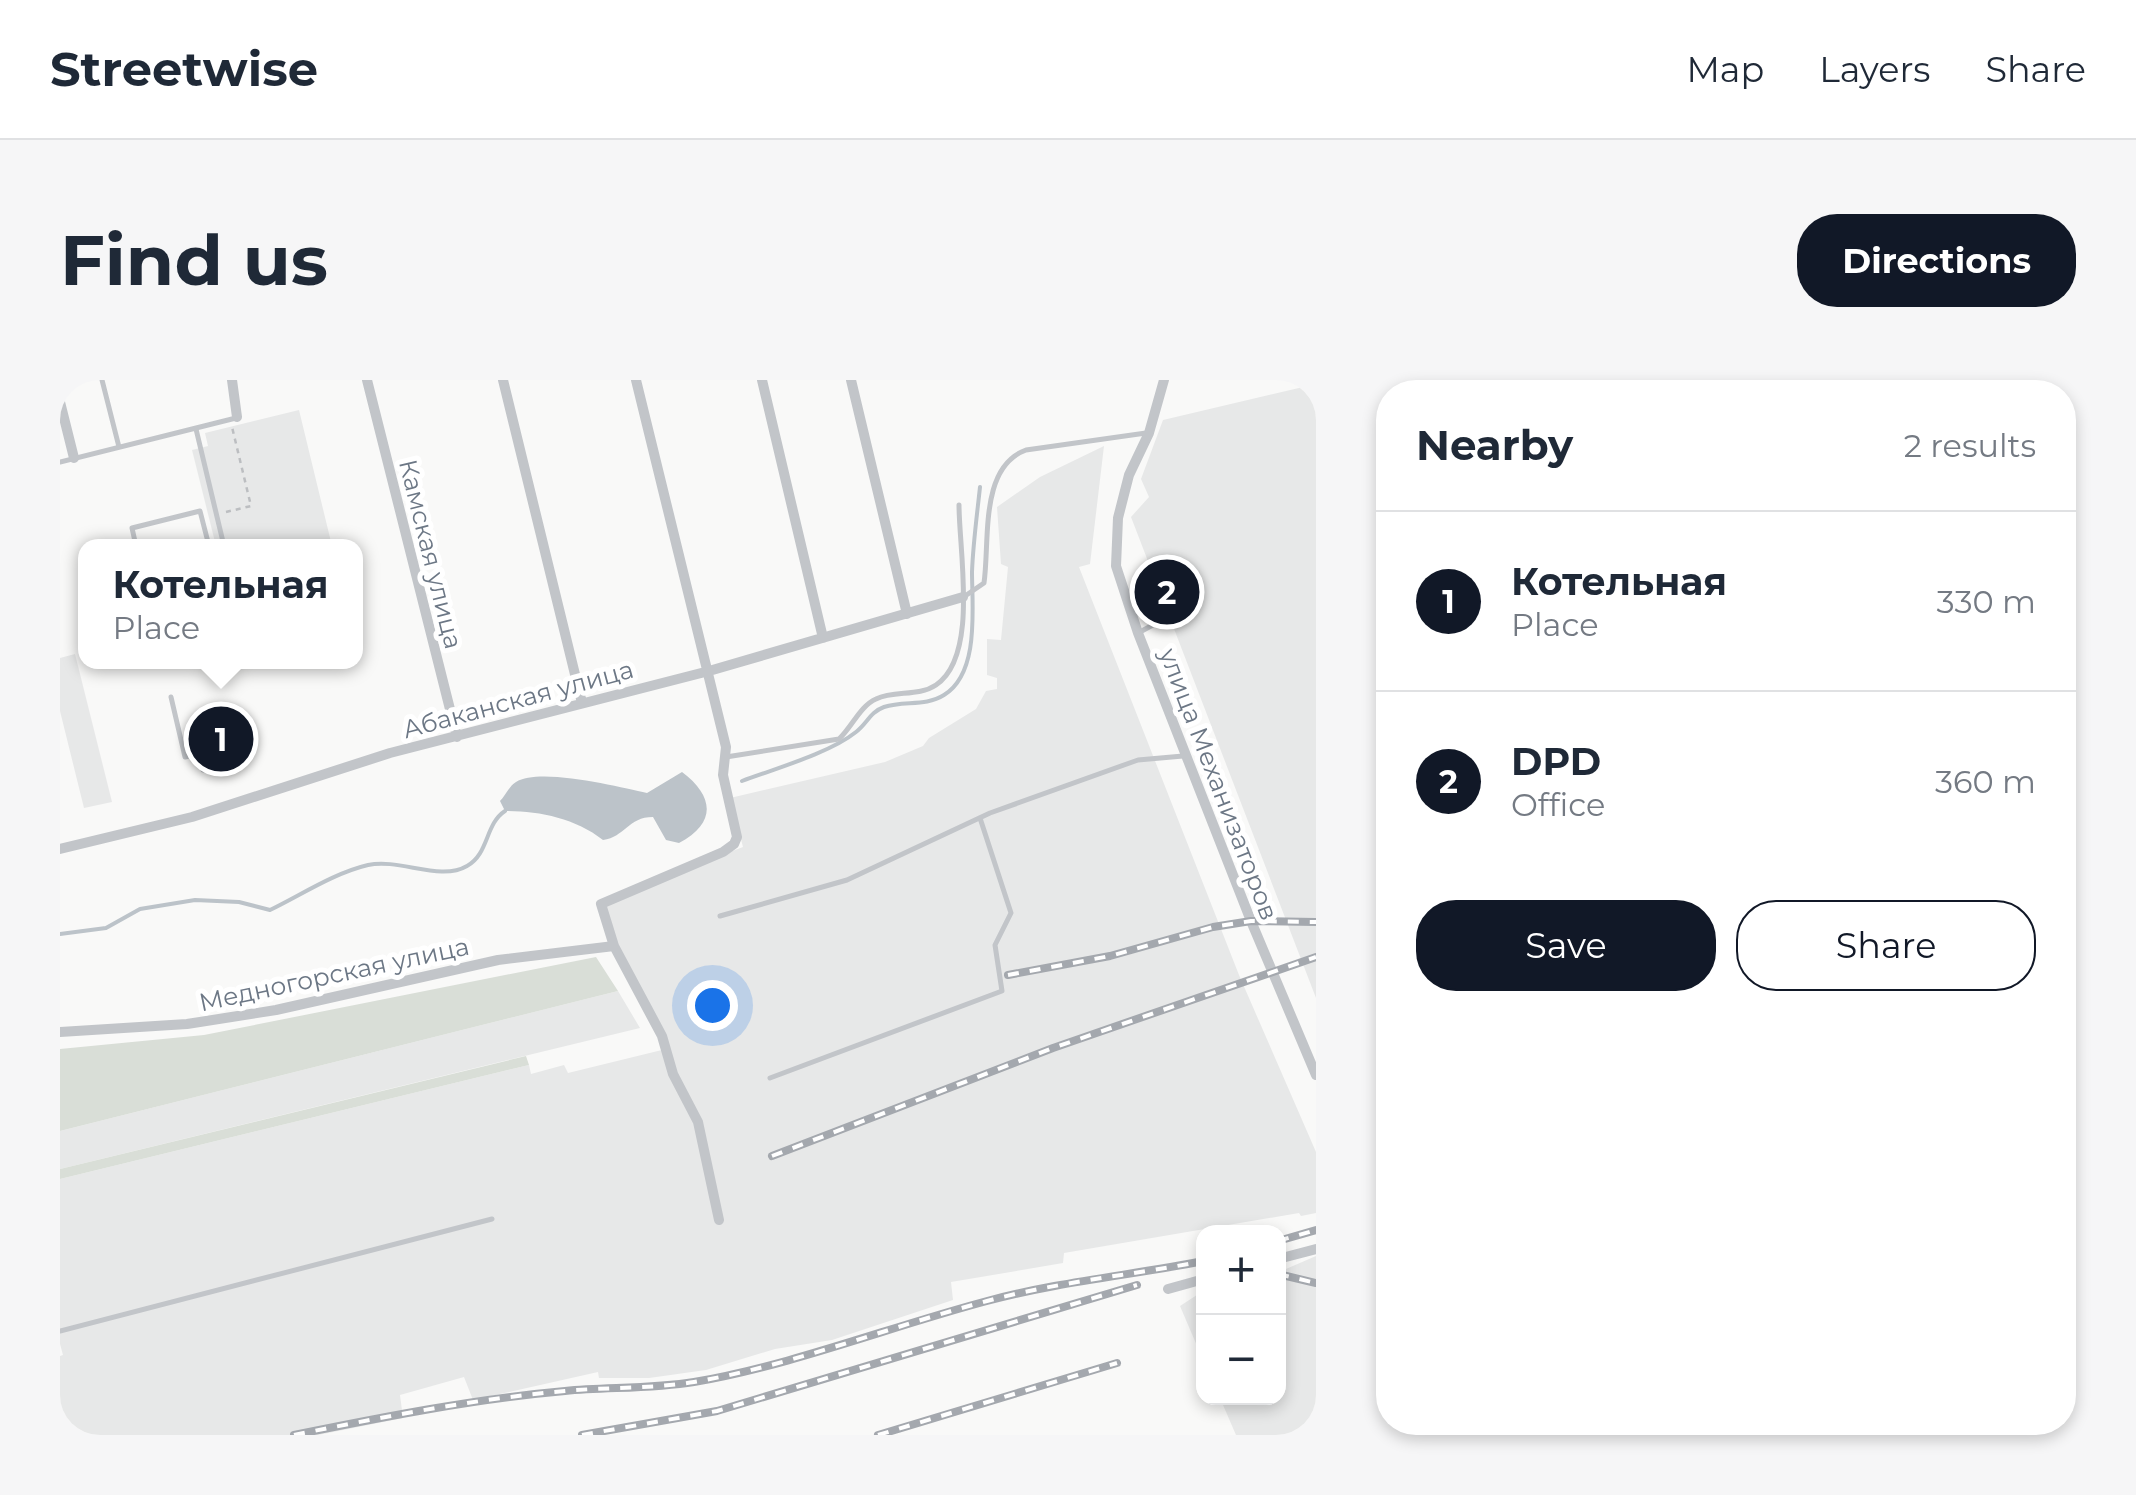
<!DOCTYPE html>
<html lang="en">
<head>
<meta charset="utf-8">
<style>
	body { margin:0; font-family:Montserrat,sans-serif; background:#f6f6f7; color:#1f2937 }
	.controls { position:absolute; right:30px; bottom:30px; display:grid; overflow:hidden; border-radius:20px; box-shadow:0 5px 15px #0003 }
	.controls button { width:90px; height:90px; display:grid; place-items:center; padding:0; border:0; border-bottom:2px solid #e0e1e3; background:#fff; color:#1f2937; font:50px sans-serif }
	.you { position:absolute; left:652px; top:625px; width:35px; height:35px; margin:-25px; border:8px solid #fff; border-radius:50%; background:#1a73e8; box-shadow:0 0 0 15px #1a73e833 }
	.badge { display:grid; place-items:center; width:65px; height:65px; border-radius:50%; background:#111827; color:#fff; font-size:32px; font-weight:700 }
	.pin { position:absolute; translate:-50% -50%; border:5px solid #fff; box-shadow:0 2px 10px #0006 }
	.popup { position:absolute; left:18px; top:159px; width:285px; height:130px; box-sizing:border-box; display:grid; place-content:center; border-radius:20px; background:#fff; filter:drop-shadow(0 2px 8px #0005); font-size:32px; white-space:nowrap; color:#747a83 }
	.popup b { font-size:38px; color:#1f2937 }
	.popup::after { content:''; position:absolute; left:50%; top:100%; margin-left:-20px; border:20px solid transparent; border-top-color:#fff }
	.list { margin:0; padding:0; list-style:none }
	h2 { display:flex; justify-content:space-between; align-items:center; height:130px; margin:0; padding:0 40px; font-size:42px }
	h2 small { font-size:32px; font-weight:400; color:#747a83 }
	.list li { display:grid; grid-template-columns:65px 1fr auto; gap:30px; align-items:center; box-sizing:border-box; height:180px; padding:0 40px; border-top:2px solid #e0e1e3 }
	.list b { display:block; font-size:38px; white-space:nowrap }
	.list p { margin:0; font-size:32px; white-space:nowrap; color:#747a83 }
	.list em { font-size:32px; font-style:normal; color:#747a83 }
	.actions { display:flex; gap:20px; padding:30px 40px }
	.actions a { flex:1; padding:22px 0; border:2px solid #111827; border-radius:40px; text-align:center; font-size:35px; color:#111827 }
	.actions .main { background:#111827; color:#fff }
	.map { position:relative; flex:none; width:1256px; height:1055px; overflow:hidden; border-radius:40px }
	header { display:flex; align-items:center; gap:60px; box-sizing:border-box; height:140px; padding:0 50px; background:#fff; border-bottom:2px solid #e0e1e3 }
	header strong { font-size:48px }
	nav { display:flex; gap:55px; margin-inline-start:auto; font-size:35px }
	.intro { display:flex; align-items:center; justify-content:space-between; box-sizing:border-box; height:240px; padding:0 60px }
	h1 { margin:0; font-size:70px }
	.button { padding:25px 45px; border-radius:40px; background:#111827; color:#fff; font-size:35px; font-weight:700 }
	main { display:flex; gap:60px; padding:0 60px }
	aside { flex:1; background:#fff; border-radius:40px; box-shadow:0 5px 15px #0003 }
	.map>svg:first-child { display:block }
	.built { fill:#e7e8e8 }
	.green { fill:#d9ded7 }
	.water { fill:#bcc3c9 }
	.lines { fill:none; stroke-linecap:round; stroke-linejoin:round }
	.stream { stroke:#bcc3c9; stroke-width:4 }
	.path { stroke:#bcbec1; stroke-width:2.5; stroke-dasharray:5 5; stroke-linecap:butt }
	.lane { stroke:#c2c5c9; stroke-width:5 }
	.street { stroke:#c2c5c9; stroke-width:10 }
	.rail-casing { stroke:#a4a8ae; stroke-width:8 }
	.rail { stroke:#fff; stroke-width:4; stroke-dasharray:11; stroke-linecap:butt }
	.labels { text-anchor:middle; dominant-baseline:central; stroke-width:10; stroke-linejoin:round; paint-order:stroke }
	.street-label { font-size:25px; fill:#6c7785; stroke:#fff }
</style>
</head>
<body>
<header>
<strong>Streetwise</strong>
<nav><a>Map</a><a>Layers</a><a>Share</a></nav>
</header>
<div class="intro"><h1>Find us</h1><a class="button">Directions</a></div>
<main>
<div class="map">
<svg width="1256" height="1055" viewBox="0 0 1256 1055">
	<rect width="100%" height="100%" fill="#f9f9f8"/>
	<path class="built" d="M 1256,4 L 1256,618 L 1071,137 L 1089,117 L 1081,99 L 1103,40 Z
		M 239,30 L 272,166 L 156,166 L 132,70 L 148,66 L 145,53 Z
		M 1044,66 L 1030,184 L 1019,187 L 1179,595 L 1256,772 L 1256,833 L 1241,836 L 1239,833 L 1004,873 L 1003,883 L 891,902 L 893,920 L 772,960 L 715,969 L 646,990 L 589,998 L 539,998 L 538,992 L 413,1020 L 404,997 L 340,1015 L 343,1038 L 258,1055 L 0,1055 L 0,976 L 3,975 L 0,964 L 0,799 L 469,685 L 471,694 L 504,685 L 508,693 L 606,669 L 539,534 L 553,516 L 683,467 L 670,418 L 825,382 L 863,366 L 869,358 L 916,329 L 926,311 L 937,309 L 937,298 L 927,295 L 927,259 L 941,260 L 948,187 L 941,184 L 937,127 L 980,97 Z
		M 15,274 L 52,422 L 24,428 L 0,331 L 0,278 Z
		M 558,611 L 580,648 L 0,789 L 0,751 Z
		M 1256,876 L 1256,1055 L 1176,1055 L 1160,1018 L 1218,1018 L 1219,892 Z
		M 1143,911 L 1144,912 L 1143,980 L 1120,926 Z"/>
	<path class="green" d="M 536,577 L 558,611 L 0,751 L 0,669 L 144,655 Z
		M 466,676 L 469,685 L 0,799 L 0,789 Z"/>
	<path class="water" d="M 622,392 C 654,416 657,443 619,463 L 606,460 L 593,437 C 568,437 565,457 543,460 C 515,438 479,431 445,431 L 440,421 C 445,416 450,405 456,402 C 480,387 559,407 587,413 Z"/>
	<g class="lines">
		<path class="stream" d="M 682,401 C 714,389 770,373 796,352 C 807,344 810,332 824,327 C 844,320 865,327 884,315 C 920,293 912,227 912,192 C 913,164 917,135 920,107
			M 0,554 L 46,548 L 80,529 L 135,520 L 179,522 L 210,530 C 241,515 274,493 308,485 C 340,478 380,502 407,486 C 429,474 425,444 445,431"/>
		<path class="path" d="M 166,132 L 191,126 L 172,47"/>
		<path class="lane" d="M 42,0 L 59,67
			M 136,49 L 164,166
			M 0,82 L 176,38
			M 76,166 L 72,148 L 140,131 L 149,166
			M 905,216 L 924,203 C 930,161 919,87 966,70 L 1086,53
			M 1078,253 L 1104,239
			M 111,317 L 125,377 L 138,374 L 143,390
			M 666,377 L 779,359 C 792,347 800,326 816,319 C 835,310 858,317 876,305 C 919,276 899,172 899,125
			M 660,536 L 787,500 L 930,433 L 1078,380 L 1123,376
			M 710,698 L 942,611 L 935,565 L 951,533 L 920,438
			M 0,951 L 432,839"/>
		<path class="street" d="M 172,0 L 177,37
			M 307,0 L 397,357
			M 443,0 L 522,323
			M 576,0 L 666,367 L 663,395 L 677,457 L 674,464 L 663,472 L 541,524 L 554,566 L 602,656 L 613,694 L 638,742 L 659,840
			M 702,0 L 763,258
			M 791,0 L 847,234
			M 1104,0 L 1089,53 L 1069,95 L 1058,138 L 1056,186 L 1078,253 L 1191,541 L 1256,695
			M 0,22 L 14,78
			M 0,469 L 132,437 L 330,373 L 649,291 L 903,217
			M 0,652 L 127,644 L 216,630 L 438,580 L 554,566
			M 1218,879 L 1256,869
			M 1108,909 L 1144,899"/>
		<g class="rail-casing">
			<path id="rail" d="M 948,595 L 1050,576 L 1153,547 L 1191,541 L 1256,542
				M 712,776 L 993,668 L 1256,577
				M 1218,861 L 1256,850
				M 1218,894 L 1256,903
				M 234,1055 C 323,1037 414,1019 505,1011 C 547,1007 591,1009 634,1002 C 733,985 829,947 927,921 C 997,902 1072,895 1144,881
				M 522,1055 L 657,1031 L 1077,905
				M 818,1055 L 1057,983"/>
		</g>
		<use href="#rail" class="rail"/>
	</g>
	<g class="labels">
		<g class="street-label">
			<text transform="translate(371 174) rotate(76)">Камская улица</text>
			<text transform="translate(458 319) rotate(-15)">Абаканская улица</text>
			<text transform="translate(1159 404) rotate(69)">улица Механизаторов</text>
			<text transform="translate(274 594) rotate(-12)">Медногорская улица</text>
		</g>
	</g>
</svg>
<div class="controls">
<button>+</button>
<button>−</button>
</div>
<div class="you"></div>
<div class="pin badge" style="left:161px;top:359px">1</div>
<div class="popup"><b>Котельная</b>Place</div>
<div class="pin badge" style="left:1107px;top:212px">2</div>
</div>
<aside>
<h2>Nearby<small>2 results</small></h2>
<ul class="list">
<li><span class="badge">1</span><div><b>Котельная</b><p>Place</p></div><em>330 m</em></li>
<li><span class="badge">2</span><div><b>DPD</b><p>Office</p></div><em>360 m</em></li>
</ul>
<div class="actions"><a class="main">Save</a><a>Share</a></div>
</aside>
</main>
</body>
</html>
